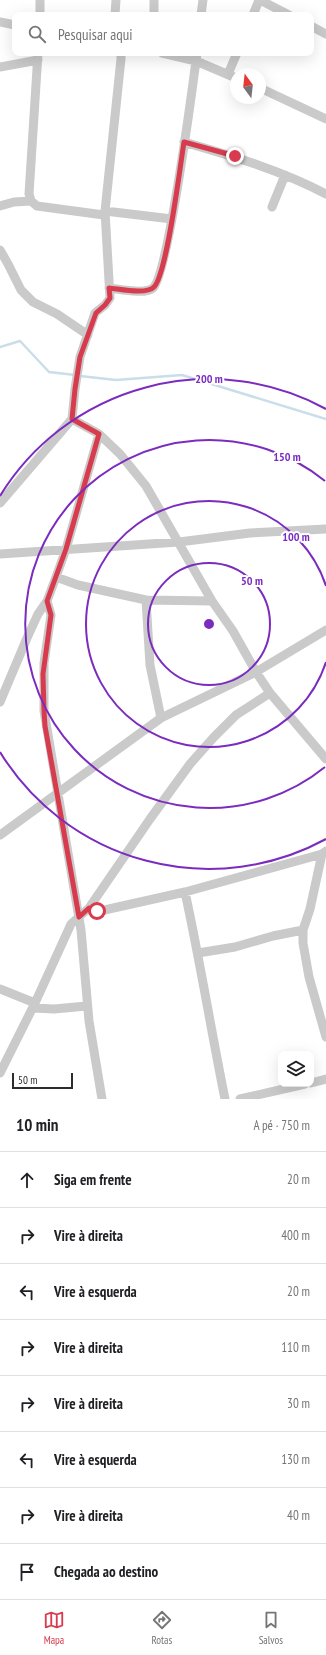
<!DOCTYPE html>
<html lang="pt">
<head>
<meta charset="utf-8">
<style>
	body { margin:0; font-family:"PT Sans Narrow",sans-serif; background:#f2f2f2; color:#202124 }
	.controls { position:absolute; right:12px; bottom:12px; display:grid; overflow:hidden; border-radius:8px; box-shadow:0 4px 16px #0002 }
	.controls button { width:36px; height:36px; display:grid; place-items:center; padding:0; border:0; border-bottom:1px solid #e0e0e0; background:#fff; color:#202124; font:20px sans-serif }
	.compass { position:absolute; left:230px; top:68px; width:36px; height:36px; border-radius:50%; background:#fff; box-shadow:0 4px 16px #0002; rotate:345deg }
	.scale { position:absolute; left:12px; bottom:10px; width:61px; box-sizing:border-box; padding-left:4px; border:2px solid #2d2d2d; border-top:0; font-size:11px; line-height:14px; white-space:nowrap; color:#2d2d2d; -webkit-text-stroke:3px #fff; paint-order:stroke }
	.stop { position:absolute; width:12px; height:12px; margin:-9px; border:3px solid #d93b4e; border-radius:50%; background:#fff }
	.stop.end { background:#d93b4e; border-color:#fff; box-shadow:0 1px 4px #0008 }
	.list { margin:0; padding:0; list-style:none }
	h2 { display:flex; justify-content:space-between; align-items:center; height:52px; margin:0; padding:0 16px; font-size:17px }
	h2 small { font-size:13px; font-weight:400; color:#757577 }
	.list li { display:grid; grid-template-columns:26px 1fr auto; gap:12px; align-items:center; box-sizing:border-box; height:56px; padding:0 16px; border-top:1px solid #e0e0e0 }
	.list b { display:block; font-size:15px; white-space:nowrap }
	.list em { font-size:13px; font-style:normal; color:#757577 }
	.icon { flex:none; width:22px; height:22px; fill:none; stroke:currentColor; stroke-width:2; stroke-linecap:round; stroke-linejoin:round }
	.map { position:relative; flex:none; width:326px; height:1099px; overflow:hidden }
	.search { position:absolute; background:#fff; box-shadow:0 4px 16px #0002; left:12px; right:12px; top:12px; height:44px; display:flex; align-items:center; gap:10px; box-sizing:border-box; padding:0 14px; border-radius:8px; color:#757577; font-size:15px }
	.sheet { height:500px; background:#fff }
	nav { display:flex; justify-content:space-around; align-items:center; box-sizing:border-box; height:56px; border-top:1px solid #e0e0e0; background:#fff; font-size:11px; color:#757577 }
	nav a { display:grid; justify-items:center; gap:2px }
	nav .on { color:#d93b4e }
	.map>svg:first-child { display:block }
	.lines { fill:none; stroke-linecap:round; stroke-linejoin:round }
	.stream { stroke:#c9dee9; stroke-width:2.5 }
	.street { stroke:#cacaca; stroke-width:9 }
	.route { stroke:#d93b4e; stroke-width:5 }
	.ring { fill:none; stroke:#7b2cbf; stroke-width:2 }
	.centre { fill:#7b2cbf; stroke:#fff; stroke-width:2 }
	.ring-label { font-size:12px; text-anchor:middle; font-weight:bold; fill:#7b2cbf; stroke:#fff; stroke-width:4; stroke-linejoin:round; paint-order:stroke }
</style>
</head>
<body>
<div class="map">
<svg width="326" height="1099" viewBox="0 0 326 1099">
	<rect width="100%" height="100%" fill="#fff"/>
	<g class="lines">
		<path class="stream" d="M 0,347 L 20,341 L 49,372 L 75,375
			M 80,376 L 116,380 L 182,375 L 326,419"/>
		<path class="street" d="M 260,0 L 289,15
			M 40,15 L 40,0
			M 115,15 L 116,0
			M 154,15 L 154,0
			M 201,15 L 203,0
			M 253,15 L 259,0
			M 0,22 L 15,25
			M 311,26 L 326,34
			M 38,53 L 29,194 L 31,201 L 37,206 L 104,215
			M 162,53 L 196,61 L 236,78
			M 0,67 L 38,60
			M 228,74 L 237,53
			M 260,88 L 326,119
			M 184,142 C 232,156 281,170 326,194
			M 0,206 L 14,202 L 31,201
			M 272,207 L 285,175
			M 105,211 L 172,219
			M 0,250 L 8,264 L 21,290 L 33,302 L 57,314 L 88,335
			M 109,288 C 119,289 145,295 153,288 C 168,275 193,84 197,53
			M 99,434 L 120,454 L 146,486 L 212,601 L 233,631 L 256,672 L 270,693 L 326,759
			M 0,503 L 72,419 L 75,389 L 80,357 L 95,313 L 105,305 L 110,298 L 105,211 L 121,59 L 121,53
			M 0,554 L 179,542 L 250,533 L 326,529
			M 56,577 L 78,585 L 146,600 L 212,601
			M 146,600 L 150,665 L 161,718
			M 47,601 L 51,615 L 44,663 L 44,711 L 81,930 L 89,1021 L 102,1099
			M 0,702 L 27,638 L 38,614 L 47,601 L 56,577 L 66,549 L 99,434 L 72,419
			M 0,835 L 161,718 L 256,672 L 326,630
			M 322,854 L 310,909 L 303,930 L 303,943 L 309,977 L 326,1037
			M 185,892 C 200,961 211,1030 225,1099
			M 89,908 L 94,911 L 100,911 L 185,892 L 322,854 L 326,851
			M 198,953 L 235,947 L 273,936 L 303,930
			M 0,989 L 35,1003
			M 33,1008 L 54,1009 L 87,1006
			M 0,1073 L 35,1003 L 71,924 L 89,908 L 150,819 L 190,764 L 214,737 L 236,715 L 270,693
			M 311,1083 L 326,1079
			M 240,1099 L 305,1084"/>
	</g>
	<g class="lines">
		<path class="route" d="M 97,911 L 89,908 L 79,917 L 45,726 L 44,711 L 43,674 L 51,615 L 47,601 L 66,549 L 99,434 L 72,419 L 75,389 L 80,357 L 96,313 L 105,305 L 110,298 L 109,288 C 120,289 146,295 154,287 C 167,274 180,167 184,142 L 235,156"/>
	</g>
	<g class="ring">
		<circle cx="209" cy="624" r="61"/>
		<path d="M326 662A123 123 0 1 1 326 586"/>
		<path d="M325 767A184 184 0 1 1 325 481"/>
		<path d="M326 839A245 245 0 0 1 0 752M0 496A245 245 0 0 1 326 409"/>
	</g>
	<circle cx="209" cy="624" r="6" class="centre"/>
	<g class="ring-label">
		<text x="209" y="383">200 m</text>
		<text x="287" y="461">150 m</text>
		<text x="296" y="541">100 m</text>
		<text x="252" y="585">50 m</text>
	</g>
</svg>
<div class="controls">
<button><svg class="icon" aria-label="layers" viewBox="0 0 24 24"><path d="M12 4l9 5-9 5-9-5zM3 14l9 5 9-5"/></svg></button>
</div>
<svg class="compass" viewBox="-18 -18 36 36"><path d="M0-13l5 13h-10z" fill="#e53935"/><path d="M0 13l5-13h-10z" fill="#757577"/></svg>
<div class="scale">50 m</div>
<div class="stop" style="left:97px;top:911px"></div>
<div class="stop end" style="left:235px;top:156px"></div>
<div class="search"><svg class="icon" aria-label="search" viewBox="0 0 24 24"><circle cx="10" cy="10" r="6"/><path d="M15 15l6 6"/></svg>Pesquisar aqui</div>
</div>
<section class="sheet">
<h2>10 min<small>A pé · 750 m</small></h2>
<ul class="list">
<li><svg class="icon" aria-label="ahead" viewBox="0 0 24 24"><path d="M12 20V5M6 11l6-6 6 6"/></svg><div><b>Siga em frente</b></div><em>20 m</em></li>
<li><svg class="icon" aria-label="right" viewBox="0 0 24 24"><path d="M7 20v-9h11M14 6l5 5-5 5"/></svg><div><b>Vire à direita</b></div><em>400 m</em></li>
<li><svg class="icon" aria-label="left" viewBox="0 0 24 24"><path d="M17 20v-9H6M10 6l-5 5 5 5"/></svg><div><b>Vire à esquerda</b></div><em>20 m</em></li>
<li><svg class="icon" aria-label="right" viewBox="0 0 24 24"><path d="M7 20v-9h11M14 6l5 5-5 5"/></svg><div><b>Vire à direita</b></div><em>110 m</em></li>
<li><svg class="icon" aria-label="right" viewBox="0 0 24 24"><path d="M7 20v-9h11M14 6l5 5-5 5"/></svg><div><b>Vire à direita</b></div><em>30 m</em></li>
<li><svg class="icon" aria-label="left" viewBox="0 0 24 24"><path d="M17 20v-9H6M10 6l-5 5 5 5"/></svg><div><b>Vire à esquerda</b></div><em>130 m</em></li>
<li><svg class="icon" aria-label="right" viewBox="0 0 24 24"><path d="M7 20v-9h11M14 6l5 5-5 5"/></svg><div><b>Vire à direita</b></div><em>40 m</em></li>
<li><svg class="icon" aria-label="arrive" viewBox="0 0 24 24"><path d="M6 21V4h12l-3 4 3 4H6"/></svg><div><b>Chegada ao destino</b></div></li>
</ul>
</section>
<nav>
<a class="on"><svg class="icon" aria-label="map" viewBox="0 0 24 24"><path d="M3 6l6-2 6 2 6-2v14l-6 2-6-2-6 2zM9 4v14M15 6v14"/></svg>Mapa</a>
<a><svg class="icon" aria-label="directions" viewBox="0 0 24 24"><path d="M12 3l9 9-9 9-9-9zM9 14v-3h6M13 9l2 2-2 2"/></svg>Rotas</a>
<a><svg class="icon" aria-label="saved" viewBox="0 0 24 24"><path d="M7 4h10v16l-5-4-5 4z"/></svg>Salvos</a>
</nav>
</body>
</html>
